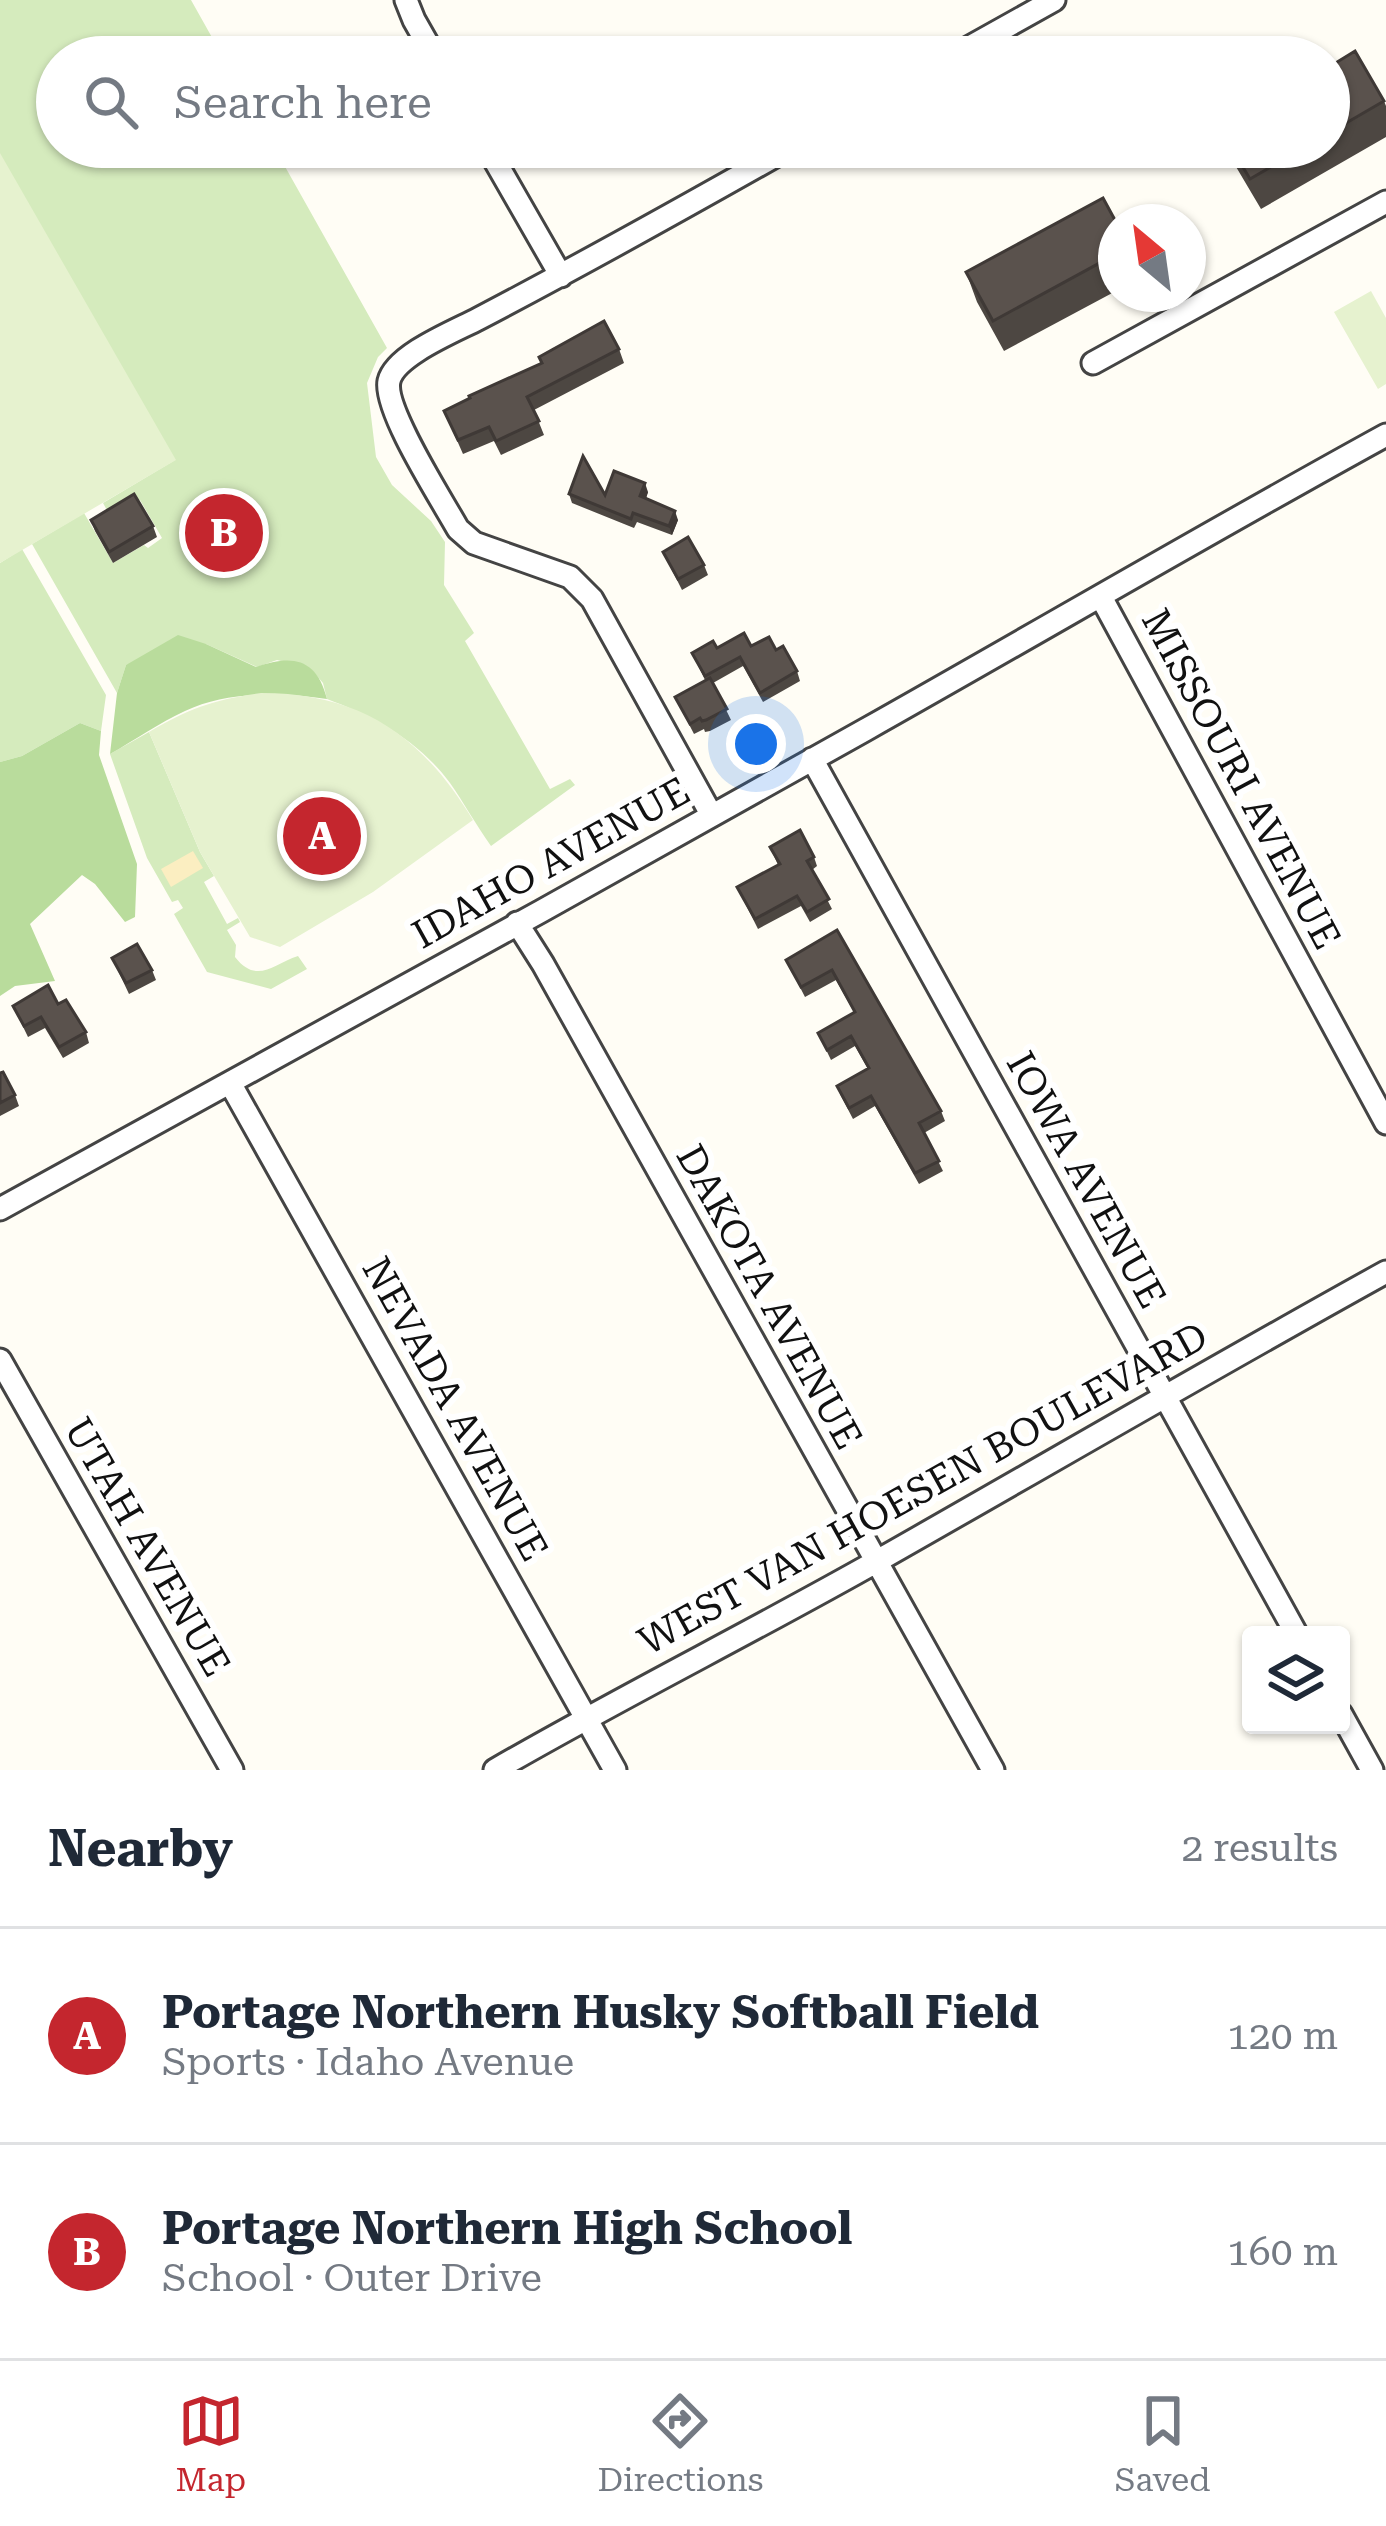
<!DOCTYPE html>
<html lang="en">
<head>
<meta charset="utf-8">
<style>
	body { margin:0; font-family:"Roboto Serif",serif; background:#f6f6f7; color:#1f2937 }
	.controls { position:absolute; right:36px; bottom:36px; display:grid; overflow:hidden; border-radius:12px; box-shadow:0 3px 9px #0004 }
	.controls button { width:108px; height:108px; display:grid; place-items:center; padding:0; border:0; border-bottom:3px solid #e0e1e3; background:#fff; color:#1f2937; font:60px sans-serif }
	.compass { position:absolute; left:1098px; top:204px; width:108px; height:108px; border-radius:50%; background:#fff; box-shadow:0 3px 9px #0004; rotate:331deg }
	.you { position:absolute; left:756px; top:744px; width:42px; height:42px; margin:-30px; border:9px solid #fff; border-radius:50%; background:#1a73e8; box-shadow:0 0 0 18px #1a73e833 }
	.badge { display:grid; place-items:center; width:78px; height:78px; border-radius:50%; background:#c4262e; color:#fff; font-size:39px; font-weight:700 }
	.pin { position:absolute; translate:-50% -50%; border:6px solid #fff; box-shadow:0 3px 12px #0006 }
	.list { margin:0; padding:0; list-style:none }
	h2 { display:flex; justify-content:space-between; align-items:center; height:156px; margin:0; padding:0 48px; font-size:51px }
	h2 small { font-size:39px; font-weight:400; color:#747a83 }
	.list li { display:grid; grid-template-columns:78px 1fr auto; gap:36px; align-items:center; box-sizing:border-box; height:216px; padding:0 48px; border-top:3px solid #e0e1e3 }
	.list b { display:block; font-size:45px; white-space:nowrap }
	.list p { margin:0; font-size:39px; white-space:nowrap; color:#747a83 }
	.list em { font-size:39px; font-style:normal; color:#747a83 }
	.icon { flex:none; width:66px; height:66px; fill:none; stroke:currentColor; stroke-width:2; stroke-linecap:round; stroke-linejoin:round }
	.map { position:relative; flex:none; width:1386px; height:1770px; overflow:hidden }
	.search { position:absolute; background:#fff; box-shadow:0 3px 9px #0004; left:36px; right:36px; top:36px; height:132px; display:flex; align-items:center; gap:30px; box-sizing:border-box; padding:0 42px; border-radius:66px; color:#747a83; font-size:45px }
	.sheet { height:588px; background:#fff }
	nav { display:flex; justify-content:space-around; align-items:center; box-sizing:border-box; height:168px; border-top:3px solid #e0e1e3; background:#fff; font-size:33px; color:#747a83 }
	nav a { display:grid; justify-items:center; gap:6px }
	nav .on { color:#c4262e }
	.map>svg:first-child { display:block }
	.green { fill:#d5ebbd }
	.forest { fill:#b9dc9c }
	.sand { fill:#fbeec1 }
	.pitch { fill:#e6f2cf }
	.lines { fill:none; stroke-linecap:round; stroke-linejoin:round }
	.minor-casing { stroke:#444; stroke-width:27 }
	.minor { stroke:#fff; stroke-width:21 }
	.wall { fill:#4d4742 }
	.shaded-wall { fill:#3f3936 }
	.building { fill:#5a524d; stroke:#3f3936; stroke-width:3 }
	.labels { text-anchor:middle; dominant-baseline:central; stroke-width:12; stroke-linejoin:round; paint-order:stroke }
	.street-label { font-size:39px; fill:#111; stroke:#fff }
</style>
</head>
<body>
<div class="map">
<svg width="1386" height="1770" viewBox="0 0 1386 1770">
	<rect width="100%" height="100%" fill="#fffdf5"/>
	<path class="green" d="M 0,0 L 191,0 L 223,57 L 57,57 L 57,147 L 274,147 L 387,348 L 378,357 L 367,383 L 376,457 L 392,485 L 431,521 L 445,542 L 444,585 L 474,633 L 465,641 L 550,789 L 570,779 L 575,785 L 491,846 C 476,825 464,803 450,783 C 419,741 375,717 327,699 L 323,683 L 311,669 L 277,660 L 257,667 L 206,644 L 126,665 L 117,693 L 32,544 L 84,513 L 113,563 L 144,545 L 148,548 L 162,538 L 140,500 L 110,516 L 103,503 L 175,460 L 0,540 Z
		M 22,549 L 106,695 L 101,731 L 80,723 L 22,756 L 0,762 L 0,563 Z
		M 149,732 L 200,852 L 214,876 L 204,882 L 227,924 L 238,918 L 240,922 L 227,930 L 236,945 L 235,957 C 257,985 273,964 298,956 L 307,969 L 271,989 L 207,972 L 174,914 L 183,908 L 178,900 L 172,902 L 147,858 L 110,754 Z"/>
	<path class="forest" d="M 178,635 L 206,644 L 256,667 C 292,654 317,658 327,699 C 282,692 228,691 185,711 C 159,723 135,740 110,754 L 117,693 L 126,665 Z
		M 80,723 L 101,731 L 99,755 L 137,864 L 135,917 L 125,922 L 95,884 L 82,875 L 30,924 L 55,981 L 15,986 L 0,996 L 0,762 L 22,756 Z"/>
	<path class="sand" d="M 193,851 L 203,868 L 171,887 L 161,869 Z"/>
	<path class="pitch" d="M 0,153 L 176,460 L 0,563 Z
		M 1371,291 L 1386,318 L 1386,384 L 1378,389 L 1334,312 Z
		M 261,693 C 361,693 422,736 473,820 L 373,892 L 280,947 L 250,937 L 200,852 L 149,732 C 190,708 213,700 261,693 Z"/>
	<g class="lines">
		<g class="minor-casing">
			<path id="minor" d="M 406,0 L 414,20 L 435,57
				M 952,57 L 1054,0
				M 487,147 L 561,276
				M 1093,363 L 1386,202
				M 1101,597 L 1386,1123
				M 812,759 L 1297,1635
				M 711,814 L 592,599 L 570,577 L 474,543 L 458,529 C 442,500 383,409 389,381 C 395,355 455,331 478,319 C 583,264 687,206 791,147
				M 517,923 L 543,964 L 993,1770
				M 230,1083 L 615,1770
				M 0,1209 C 289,1051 578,892 865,730 C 1039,632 1211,531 1386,435
				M 0,1360 L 232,1770
				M 1341,1714 L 1372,1770
				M 495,1770 C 621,1697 752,1632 879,1560 C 1048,1464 1216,1366 1386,1272"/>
		</g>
		<use href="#minor" class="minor"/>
	</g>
	<path class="wall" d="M 1329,67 L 1384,101 L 1386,106 L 1386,137 L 1261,209 L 1232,160 L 1228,147 L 1329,147 Z
		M 1116,222 L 1116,291 L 1004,351 L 977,302 L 966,272 Z
		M 619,349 L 624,363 L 534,410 L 544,435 L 501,455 L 494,441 L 463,454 L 444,411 Z
		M 648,492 L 646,499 L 678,520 L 672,535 L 637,522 L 634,528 L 572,503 L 569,494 Z
		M 91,520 L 153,526 L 157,537 L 113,563 L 95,531 Z
		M 663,552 L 704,565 L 708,575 L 682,590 Z
		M 751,646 L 776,650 L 797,671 L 800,681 L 763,702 L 743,666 L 713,683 L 731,720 L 710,731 L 705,732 L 704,729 L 694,734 L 675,697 L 705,680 L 692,653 L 717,648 Z
		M 770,847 L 814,857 L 817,866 L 812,870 L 832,909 L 810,922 L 801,906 L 758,929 L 737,887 L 778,865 Z
		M 837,930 L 941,1111 L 945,1121 L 924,1133 L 943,1171 L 919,1184 L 875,1106 L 853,1119 L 841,1096 L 837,1086 L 868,1069 L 855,1046 L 831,1060 L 818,1033 L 854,1012 L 836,980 L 805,997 L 786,960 Z
		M 112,958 L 152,970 L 156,980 L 129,994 Z
		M 58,1004 L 86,1032 L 89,1043 L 63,1058 L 45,1028 L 28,1037 L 13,1006 Z
		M 0,1073 L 15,1095 L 19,1106 L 0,1116 Z"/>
	<path class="shaded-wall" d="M 645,483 L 648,492 L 643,505 L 640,496 Z
		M 675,511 L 678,520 L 672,535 L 669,526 Z"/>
	<path class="building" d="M 1355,51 L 1384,101 L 1329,133 L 1329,67 Z
		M 1231,147 L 1305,147 L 1250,179 Z
		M 1103,198 L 1116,222 L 1116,254 L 993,321 L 966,272 Z
		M 604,321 L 619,349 L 527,397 L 539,421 L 496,441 L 489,427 L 458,440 L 444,411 L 470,398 L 469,396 L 542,363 L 539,357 Z
		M 583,456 L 605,495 L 614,471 L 645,483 L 640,496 L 675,511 L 669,526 L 633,513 L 631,519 L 569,494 Z
		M 134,494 L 153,526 L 109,552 L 91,520 Z
		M 688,537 L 704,565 L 678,579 L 663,552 Z
		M 744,633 L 751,646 L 769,637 L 776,650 L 783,646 L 797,671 L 760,693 L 740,657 L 705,676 L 692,653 L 713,641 L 717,648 Z
		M 710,678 L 727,709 L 706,720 L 702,721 L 700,718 L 690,724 L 675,697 Z
		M 800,830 L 814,857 L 807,861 L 829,899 L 807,912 L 797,896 L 755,919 L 737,887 L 780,864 L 770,847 Z
		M 837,930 L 941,1111 L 919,1123 L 939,1161 L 915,1173 L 871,1096 L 849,1108 L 837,1086 L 869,1068 L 851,1036 L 827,1050 L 818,1033 L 855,1012 L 832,970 L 801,987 L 786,960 Z
		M 137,944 L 152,970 L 126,983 L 112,958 Z
		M 48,985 L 58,1004 L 66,1000 L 86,1032 L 59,1047 L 41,1017 L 24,1026 L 13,1006 Z
		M 3,1072 L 15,1095 L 0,1103 L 0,1073 Z"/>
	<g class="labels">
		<g class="street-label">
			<text transform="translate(1241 779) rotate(62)">MISSOURI AVENUE</text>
			<text transform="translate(551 863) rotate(-29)">IDAHO AVENUE</text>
			<text transform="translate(1086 1180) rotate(61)">IOWA AVENUE</text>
			<text transform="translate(769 1297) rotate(61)">DAKOTA AVENUE</text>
			<text transform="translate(455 1409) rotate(61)">NEVADA AVENUE</text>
			<text transform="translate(923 1489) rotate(-29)">WEST VAN HOESEN BOULEVARD</text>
			<text transform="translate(147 1547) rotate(60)">UTAH AVENUE</text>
		</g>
	</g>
</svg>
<div class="controls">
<button><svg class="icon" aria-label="layers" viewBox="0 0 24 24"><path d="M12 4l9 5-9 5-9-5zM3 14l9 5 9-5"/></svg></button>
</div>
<svg class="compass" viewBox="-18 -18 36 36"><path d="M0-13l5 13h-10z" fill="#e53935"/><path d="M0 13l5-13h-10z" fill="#747a83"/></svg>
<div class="you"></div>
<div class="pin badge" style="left:322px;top:836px">A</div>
<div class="pin badge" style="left:224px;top:533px">B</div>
<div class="search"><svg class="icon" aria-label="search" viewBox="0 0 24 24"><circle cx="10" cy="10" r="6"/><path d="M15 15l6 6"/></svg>Search here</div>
</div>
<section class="sheet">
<h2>Nearby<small>2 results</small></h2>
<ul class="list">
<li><span class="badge">A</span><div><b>Portage Northern Husky Softball Field</b><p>Sports · Idaho Avenue</p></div><em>120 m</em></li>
<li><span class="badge">B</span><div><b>Portage Northern High School</b><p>School · Outer Drive</p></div><em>160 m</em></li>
</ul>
</section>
<nav>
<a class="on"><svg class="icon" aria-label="map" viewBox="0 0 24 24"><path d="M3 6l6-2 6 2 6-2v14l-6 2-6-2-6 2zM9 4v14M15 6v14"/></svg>Map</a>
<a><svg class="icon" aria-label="directions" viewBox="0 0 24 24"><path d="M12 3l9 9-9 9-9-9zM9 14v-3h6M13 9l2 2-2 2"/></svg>Directions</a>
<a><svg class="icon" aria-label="saved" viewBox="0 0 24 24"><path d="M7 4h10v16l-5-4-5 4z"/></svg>Saved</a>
</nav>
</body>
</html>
